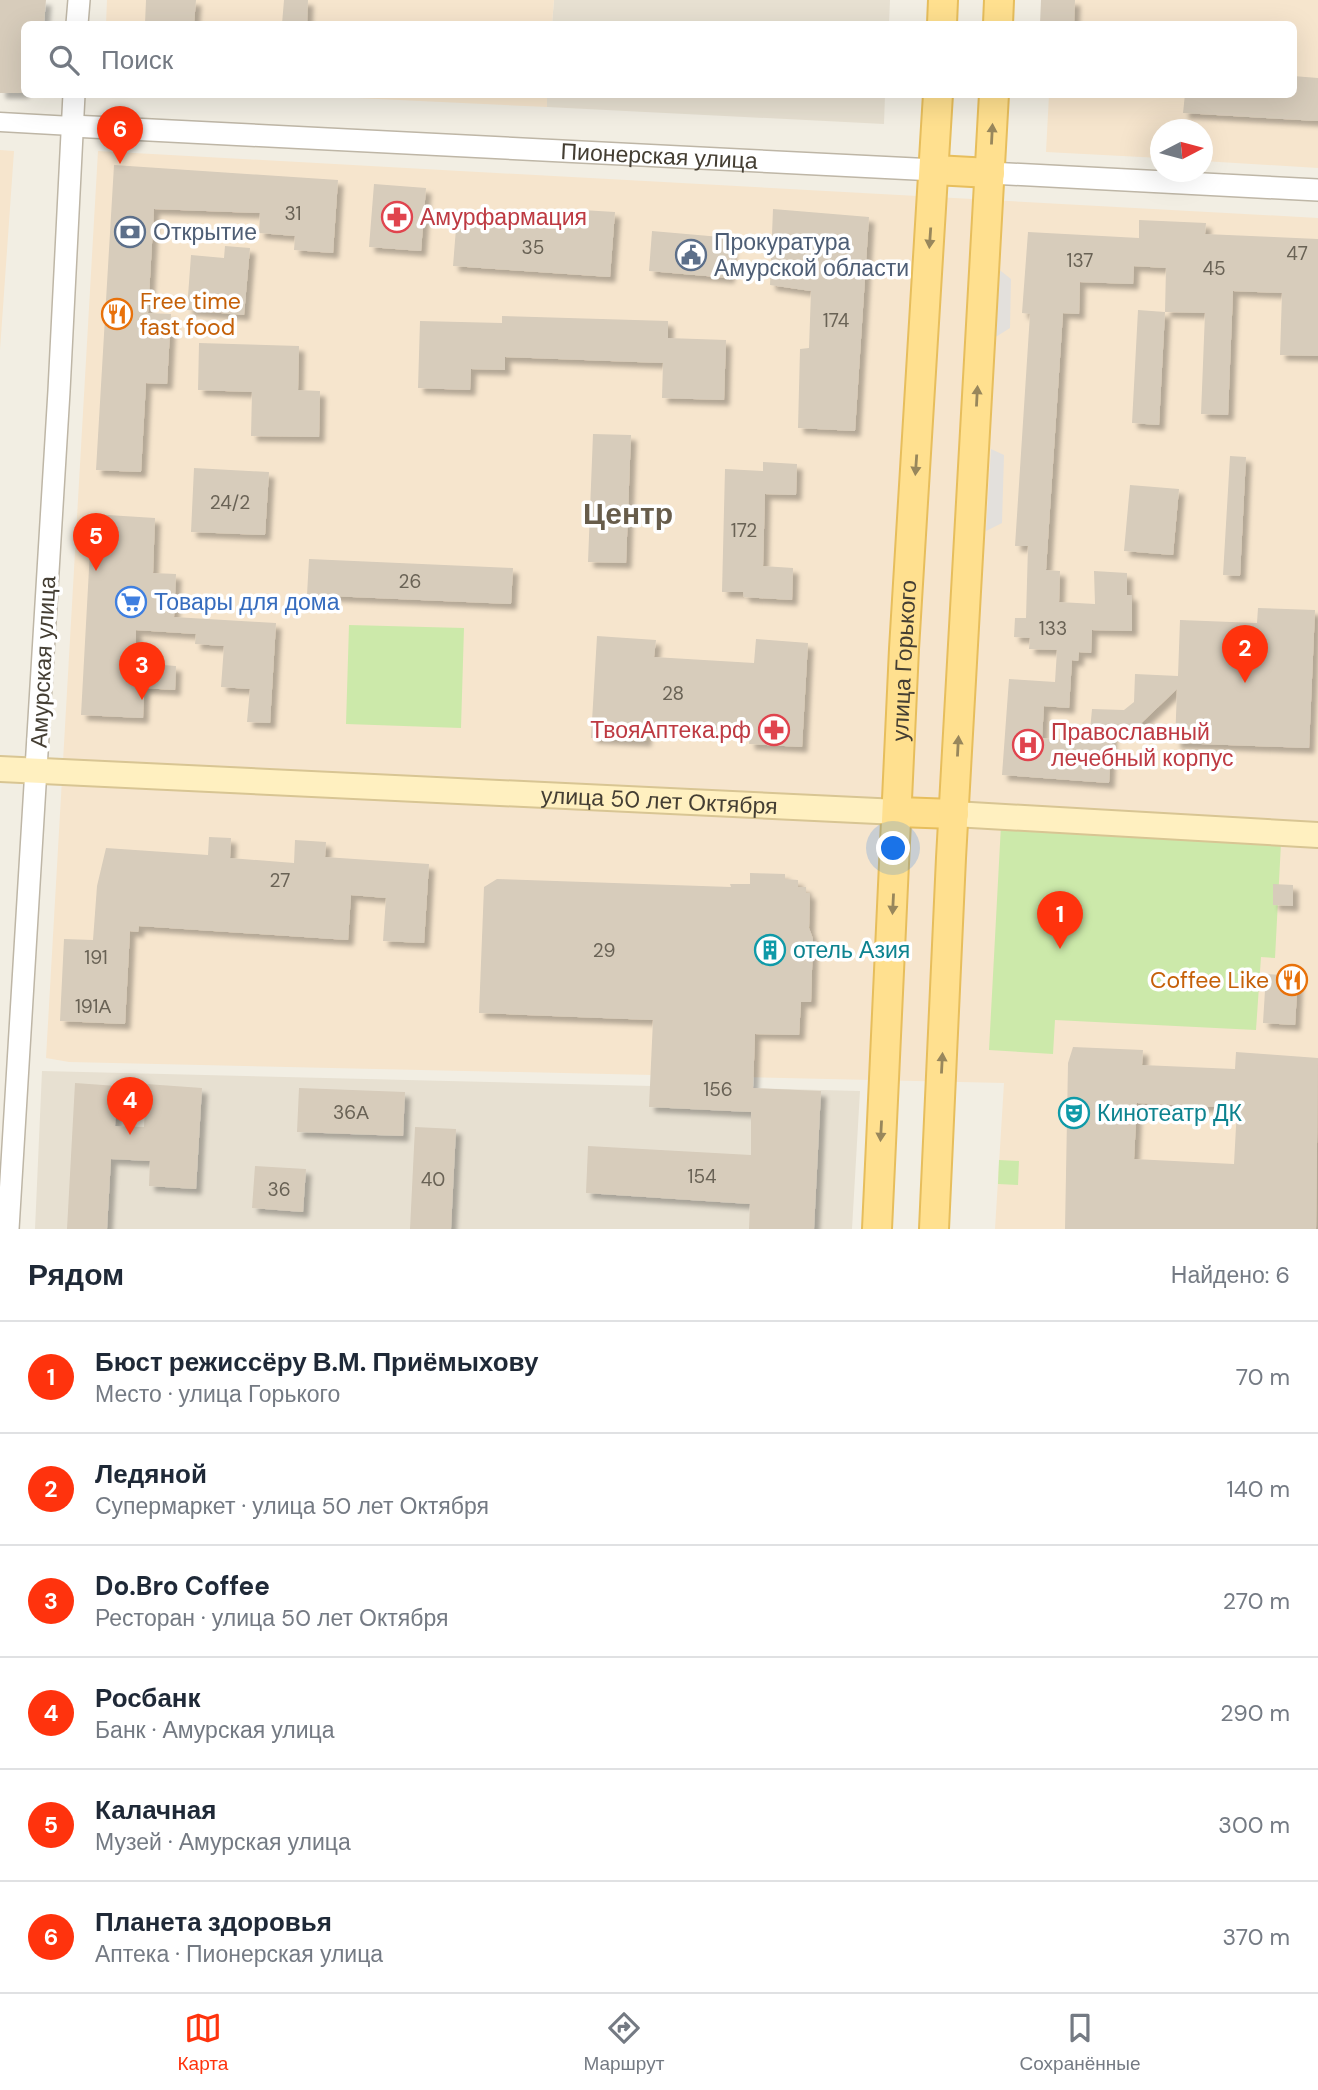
<!DOCTYPE html>
<html lang="ru">
<head>
<meta charset="utf-8">
<style>
	body { margin:0; font-family:"DM Sans",sans-serif; background:#f2f2f3; color:#1f2937 }
	.compass { position:absolute; left:1150px; top:119px; width:63px; height:63px; border-radius:50%; background:#fff; box-shadow:0 7px 28px #0002; rotate:84deg }
	.you { position:absolute; left:894px; top:849px; width:24px; height:24px; margin:-18px; border:5px solid #fff; border-radius:50%; background:#1a73e8; box-shadow:0 0 0 10px #1a73e833 }
	.badge { display:grid; place-items:center; width:46px; height:46px; border-radius:50%; background:#ff330d; color:#fff; font-size:23px; font-weight:700 }
	.pin { position:absolute; translate:-50% -58px; filter:drop-shadow(0 2px 4px #0008) }
	.pin::after { content:''; position:absolute; top:37px; width:24px; height:21px; background:inherit; clip-path:polygon(0 0,100% 0,50% 100%) }
	.list { margin:0; padding:0; list-style:none }
	h2 { display:flex; justify-content:space-between; align-items:center; height:91px; margin:0; padding:0 28px; font-size:30px }
	h2 small { font-size:23px; font-weight:400; color:#747a83 }
	.list li { display:grid; grid-template-columns:46px 1fr auto; gap:21px; align-items:center; box-sizing:border-box; height:112px; padding:0 28px; border-top:2px solid #e0e1e3 }
	.list b { display:block; font-size:26px; white-space:nowrap }
	.list p { margin:0; font-size:23px; white-space:nowrap; color:#747a83 }
	.list em { font-size:23px; font-style:normal; color:#747a83 }
	.icon { flex:none; width:38px; height:38px; fill:none; stroke:currentColor; stroke-width:2; stroke-linecap:round; stroke-linejoin:round }
	.map { position:relative; flex:none; width:1318px; height:1229px; overflow:hidden }
	.search { position:absolute; background:#fff; box-shadow:0 7px 28px #0002; left:21px; right:21px; top:21px; height:77px; display:flex; align-items:center; gap:18px; box-sizing:border-box; padding:0 24px; border-radius:10px; color:#747a83; font-size:26px }
	.sheet { height:763px; background:#fff }
	nav { display:flex; justify-content:space-around; align-items:center; box-sizing:border-box; height:98px; border-top:2px solid #e0e1e3; background:#fff; font-size:19px; color:#747a83 }
	nav a { display:grid; justify-items:center; gap:4px }
	nav .on { color:#ff330d }
	.map>svg:first-child { display:block }
	.residential { fill:#e7e0d1 }
	.commercial { fill:#f6e5cd }
	.green { fill:#cce9aa }
	.parking { fill:#e3e0dc }
	.building { fill:#d7ccbb; fill-rule:evenodd; filter:url(#shadow) }
	.lines { fill:none; stroke-linecap:round; stroke-linejoin:round }
	.minor-casing { stroke:#beb6a6; stroke-width:21 }
	.tertiary-casing { stroke:#beb6a6; stroke-width:24 }
	.secondary-casing { stroke:#d8c593; stroke-width:28 }
	.primary-casing { stroke:#e7be5c; stroke-width:32 }
	.minor { stroke:#fff; stroke-width:18 }
	.tertiary { stroke:#fff; stroke-width:21 }
	.secondary { stroke:#fff0c0; stroke-width:24 }
	.primary { stroke:#ffe08f; stroke-width:28 }
	.oneway { fill:#98875c }
	.labels { text-anchor:middle; dominant-baseline:central; stroke-width:7; stroke-linejoin:round; paint-order:stroke }
	.number-label { font-size:19px; fill:#696255 }
	.street-label { font-size:23px; fill:#443e33; stroke:#fff }
	.health-label { font-size:23px; fill:#be3a42; stroke:#fff; text-anchor:start }
	.service-label { font-size:23px; fill:#4e5e75; stroke:#fff; text-anchor:start }
	.food-label { font-size:23px; fill:#c56008; stroke:#fff; text-anchor:start }
	.shop-label { font-size:23px; fill:#366cbe; stroke:#fff; text-anchor:start }
	.culture-label { font-size:23px; fill:#0d838f; stroke:#fff; text-anchor:start }
	.district-label { font-size:30px; font-weight:bold; fill:#675c4a; stroke:#fff }
</style>
</head>
<body>
<div class="map">
<svg width="1318" height="1229" viewBox="0 0 1318 1229">
	<defs>
		<filter id="shadow"><feDropShadow dx="5.5" dy="5.5" stdDeviation="2" flood-color="#0004"/></filter>
	</defs>
	<rect width="100%" height="100%" fill="#f2eee3"/>
	<path class="residential" d="M 554,0 L 890,0 L 889,24 L 552,24 Z
		M 547,94 L 885,95 L 884,124 L 547,107 Z
		M 42,1071 L 860,1091 L 852,1229 L 35,1229 Z"/>
	<path class="commercial" d="M 107,0 L 554,0 L 552,24 L 106,24 Z
		M 1054,0 L 1318,0 L 1318,168 L 1203,161 L 1202,130 L 1160,130 L 1160,158 L 1046,152 L 1049,95 L 1294,94 L 1294,24 L 1053,24 Z
		M 294,95 L 547,95 L 547,107 Z
		M 0,150 L 14,151 L 0,350 Z
		M 98,151 L 1318,218 L 1318,1229 L 995,1229 L 1004,1083 L 69,1062 L 46,1058 Z"/>
	<path class="green" d="M 349,625 L 464,628 L 461,728 L 346,724 Z
		M 1001,825 L 1281,843 L 1275,958 L 1261,957 L 1256,1030 L 1055,1020 L 1053,1054 L 989,1050 Z
		M 999,1160 L 1019,1161 L 1018,1185 L 998,1184 Z"/>
	<path class="parking" d="M 997,268 L 1011,279 L 1010,328 L 994,338 Z
		M 991,449 L 1004,455 L 1002,523 L 986,531 Z"/>
	<path class="building" d="M 0,0 L 46,0 L 44,24 L 24,24 L 24,93 L 0,93 Z
		M 146,0 L 196,0 L 194,24 L 145,24 Z
		M 284,0 L 308,0 L 307,24 L 282,24 Z
		M 1041,0 L 1075,0 L 1074,24 L 1040,24 Z
		M 1293,76 L 1318,78 L 1318,121 L 1183,113 L 1185,94 L 1293,94 Z
		M 114,165 L 338,180 L 333,253 L 294,250 L 295,236 L 259,233 L 260,213 L 154,209 L 148,313 L 171,314 L 167,384 L 146,383 L 141,472 L 96,470 Z
		M 374,184 L 426,188 L 421,251 L 369,247 Z
		M 773,209 L 869,217 L 855,431 L 798,428 L 800,349 L 809,348 L 811,291 L 770,285 Z
		M 582,210 L 615,212 L 610,277 L 453,266 L 457,216 L 581,225 Z
		M 1139,220 L 1206,223 L 1205,234 L 1318,239 L 1318,356 L 1280,355 L 1282,293 L 1233,291 L 1228,415 L 1201,414 L 1205,313 L 1165,312 L 1166,268 L 1134,266 L 1133,284 L 1080,282 L 1079,314 L 1063,313 L 1046,570 L 1060,571 L 1059,602 L 1095,604 L 1094,571 L 1127,573 L 1127,595 L 1132,595 L 1132,631 L 1092,630 L 1091,653 L 1079,652 L 1078,661 L 1072,660 L 1069,708 L 1044,706 L 1042,738 L 1089,742 L 1092,709 L 1124,710 L 1134,702 L 1135,674 L 1178,676 L 1180,620 L 1257,623 L 1258,608 L 1315,610 L 1309,748 L 1175,743 L 1177,689 L 1135,729 L 1112,729 L 1109,783 L 1002,775 L 1009,679 L 1055,682 L 1057,650 L 1029,649 L 1030,638 L 1014,637 L 1015,618 L 1026,618 L 1028,546 L 1015,546 L 1030,314 L 1022,313 L 1028,232 L 1139,238 Z
		M 652,231 L 732,238 L 729,278 L 649,271 Z
		M 225,246 L 250,248 L 244,315 L 187,310 L 191,255 L 224,258 Z
		M 1138,310 L 1165,312 L 1159,425 L 1132,423 Z
		M 502,316 L 668,321 L 668,338 L 726,340 L 724,400 L 662,398 L 663,363 L 505,357 L 505,370 L 471,369 L 470,390 L 418,388 L 420,321 L 502,323 Z
		M 199,343 L 299,346 L 298,390 L 320,391 L 319,437 L 251,436 L 252,392 L 198,390 Z
		M 593,434 L 631,435 L 626,563 L 588,562 Z
		M 1230,456 L 1246,457 L 1240,576 L 1223,575 Z
		M 763,462 L 797,464 L 796,495 L 765,494 L 763,566 L 793,568 L 792,600 L 744,597 L 743,592 L 722,592 L 725,469 L 763,471 Z
		M 194,468 L 269,472 L 265,535 L 191,532 Z
		M 1130,485 L 1179,489 L 1173,555 L 1124,551 Z
		M 92,514 L 155,518 L 153,573 L 176,574 L 174,617 L 276,623 L 270,723 L 247,722 L 250,689 L 221,687 L 224,646 L 195,644 L 196,634 L 136,630 L 135,663 L 176,666 L 175,690 L 144,688 L 143,718 L 81,715 Z
		M 309,559 L 513,568 L 511,604 L 307,595 Z
		M 597,636 L 656,640 L 654,657 L 754,663 L 756,639 L 808,643 L 802,747 L 749,744 L 750,729 L 647,723 L 646,741 L 591,738 Z
		M 209,837 L 231,838 L 230,858 L 294,863 L 295,840 L 326,842 L 325,857 L 429,864 L 424,943 L 383,941 L 386,898 L 351,895 L 348,940 L 139,926 L 138,932 L 130,931 L 125,1024 L 60,1021 L 64,939 L 93,940 L 97,886 L 106,848 L 208,855 Z
		M 750,873 L 785,874 L 785,879 L 798,880 L 798,887 L 806,887 L 806,893 L 810,893 L 809,928 L 813,939 L 811,1002 L 801,1002 L 799,1035 L 755,1034 L 753,1088 L 821,1091 L 814,1229 L 749,1229 L 750,1204 L 586,1193 L 588,1146 L 751,1155 L 751,1112 L 649,1107 L 653,1020 L 479,1013 L 484,887 L 497,879 L 731,887 L 730,884 L 750,884 Z
		M 1273,884 L 1293,885 L 1293,906 L 1273,905 Z
		M 1266,974 L 1298,976 L 1295,1025 L 1263,1023 Z
		M 1073,1047 L 1143,1050 L 1142,1065 L 1235,1069 L 1236,1052 L 1318,1058 L 1316,1229 L 1065,1229 L 1068,1063 ZM 1137,1103 L 1237,1108 L 1234,1164 L 1134,1159 Z
		M 75,1083 L 117,1086 L 115,1126 L 144,1127 L 146,1084 L 202,1088 L 196,1189 L 149,1186 L 150,1161 L 111,1159 L 107,1229 L 67,1229 Z
		M 299,1088 L 405,1092 L 403,1136 L 297,1132 Z
		M 415,1127 L 456,1129 L 451,1229 L 410,1229 Z
		M 255,1166 L 306,1169 L 303,1212 L 252,1208 Z"/>
	<g class="lines">
		<g class="minor-casing">
			<path id="minor" d="M 0,122 L 72,126"/>
		</g>
		<g class="tertiary-casing">
			<g id="tertiary">
				<path d="M 77,24 L 79,0"/>
				<path id="s1" d="M 72,126 L 935,170"/>
				<path d="M 990,173 L 1318,190"/>
				<path d="M 8,1229 L 59,391 L 74,94"/>
			</g>
		</g>
		<g class="secondary-casing">
			<g id="secondary">
				<path id="s2" d="M 0,769 L 898,812"/>
				<path d="M 954,814 L 1318,835"/>
			</g>
		</g>
		<g class="primary-casing">
			<g id="primary">
				<path d="M 942,24 L 943,0"/>
				<path d="M 998,24 L 999,0"/>
				<path d="M 935,170 L 990,173"/>
				<path d="M 898,812 L 954,814"/>
				<path id="s3" d="M 877,1229 L 904,649 L 938,94"/>
				<path d="M 934,1229 L 951,858 L 994,94"/>
			</g>
		</g>
		<use href="#minor" class="minor"/>
		<use href="#tertiary" class="tertiary"/>
		<use href="#secondary" class="secondary"/>
		<use href="#primary" class="primary"/>
	</g>
	<defs><path id="oneway-solid" d="M-6-.8H1V-3.2L6.5 0L1 3.2V.8H-6Z" transform="scale(1.75)"/></defs>
	<g class="oneway">
		<use href="#oneway-solid" transform="translate(992 134) rotate(-87)"/>
		<use href="#oneway-solid" transform="translate(930 238) rotate(94)"/>
		<use href="#oneway-solid" transform="translate(977 396) rotate(-87)"/>
		<use href="#oneway-solid" transform="translate(916 465) rotate(94)"/>
		<use href="#oneway-solid" transform="translate(958 746) rotate(-87)"/>
		<use href="#oneway-solid" transform="translate(893 904) rotate(93)"/>
		<use href="#oneway-solid" transform="translate(942 1063) rotate(-87)"/>
		<use href="#oneway-solid" transform="translate(881 1131) rotate(93)"/>
	</g>
	<defs>
		<g id="pharmacy-ring" transform="scale(1.575)"><circle r="9.5" fill="#fff" stroke="#e0444e" stroke-width="1.5"/><path d="M-2-6h4v4h4v4h-4v4h-4v-4h-4v-4h4Z" fill="#e0444e"/></g>
		<g id="bank-ring" transform="scale(1.575)"><circle r="9.5" fill="#fff" stroke="#5c6f8a" stroke-width="1.5"/><path d="M-6-4H6V4H-6ZM0-2.3a2.3 2.3 0 1 0 0 4.6a2.3 2.3 0 1 0 0-4.6Z" fill="#5c6f8a"/></g>
		<g id="civic-ring" transform="scale(1.575)"><circle r="9.5" fill="#fff" stroke="#5c6f8a" stroke-width="1.5"/><path d="M-.6-6.5H3V-4.5H.6V-3L4-1V1h2V6H-6V1h2V-1L-.6-3ZM-1.2 2.5V6h2.4V2.5Z" fill="#5c6f8a"/></g>
		<g id="restaurant-ring" transform="scale(1.575)"><circle r="9.5" fill="#fff" stroke="#e8710a" stroke-width="1.5"/><path d="M-5-6h1v4h1v-4h1v4h1v-4h1v5L-1.5 .5V6h-2V.5L-5-1ZM5-6V6H3V1.5H1.5Q1.5-4 5-6Z" fill="#e8710a"/></g>
		<g id="supermarket-ring" transform="scale(1.575)"><circle r="9.5" fill="#fff" stroke="#3f7fe0" stroke-width="1.5"/><path d="M-6-5.5h2.5l.6 2H6L4.5 2H-2.5L-4.4-4H-6ZM-1.5 3.2a1.3 1.3 0 1 0 .1 0ZM3 3.2a1.3 1.3 0 1 0 .1 0Z" fill="#3f7fe0"/></g>
		<g id="hospital-ring" transform="scale(1.575)"><circle r="9.5" fill="#fff" stroke="#e0444e" stroke-width="1.5"/><path d="M-5-5h3v3.5h4V-5h3V5h-3V1.5h-4V5h-3Z" fill="#e0444e"/></g>
		<g id="building-ring" transform="scale(1.575)"><circle r="9.5" fill="#fff" stroke="#0f9aa8" stroke-width="1.5"/><path d="M-4-6H4V6H1V3H-1V6H-4ZM-2.5-4.3h1.7v1.8h-1.7ZM.8-4.3h1.7v1.8H.8ZM-2.5-1h1.7V.8h-1.7ZM.8-1h1.7V.8H.8Z" fill="#0f9aa8"/></g>
		<g id="theatre-ring" transform="scale(1.575)"><circle r="9.5" fill="#fff" stroke="#0f9aa8" stroke-width="1.5"/><path d="M-5-5.5Q0-4 5-5.5V0Q5 5 0 6Q-5 5-5 0ZM-3.3-2.5H-1v1.5H-3.3ZM1-2.5H3.3v1.5H1ZM-2.8 1Q0 5.5 2.8 1Z" fill="#0f9aa8"/></g>
	</defs>
	<g fill-rule="evenodd">
		<use href="#pharmacy-ring" x="397" y="217"/>
		<use href="#bank-ring" x="130" y="232"/>
		<use href="#civic-ring" x="691" y="255"/>
		<use href="#restaurant-ring" x="117" y="314"/>
		<use href="#supermarket-ring" x="131" y="602"/>
		<use href="#pharmacy-ring" x="774" y="730"/>
		<use href="#hospital-ring" x="1028" y="745"/>
		<use href="#building-ring" x="770" y="950"/>
		<use href="#restaurant-ring" x="1292" y="980"/>
		<use href="#theatre-ring" x="1074" y="1113"/>
	</g>
	<g class="labels">
		<g class="number-label">
			<text x="293" y="213">31</text>
			<text x="533" y="247">35</text>
			<text x="1297" y="253">47</text>
			<text x="1080" y="260">137</text>
			<text x="1214" y="268">45</text>
			<text x="836" y="320">174</text>
			<text x="230" y="502">24/2</text>
			<text x="744" y="530">172</text>
			<text x="410" y="581">26</text>
			<text x="1053" y="628">133</text>
			<text x="673" y="693">28</text>
			<text x="280" y="880">27</text>
			<text x="604" y="950">29</text>
			<text x="96" y="957">191</text>
			<text x="93" y="1006">191А</text>
			<text x="718" y="1089">156</text>
			<text x="351" y="1112">36А</text>
			<text x="702" y="1176">154</text>
			<text x="433" y="1179">40</text>
			<text x="279" y="1189">36</text>
		</g>
		<g class="street-label">
			<text stroke="none"><textPath href="#s1" startOffset="588">Пионерская улица</textPath></text>
			<text transform="translate(43 662) rotate(-87)">Амурская улица</text>
			<text stroke="none"><textPath href="#s3" startOffset="569">улица Горького</textPath></text>
			<text stroke="none"><textPath href="#s2" startOffset="660">улица 50 лет Октября</textPath></text>
		</g>
		<g class="health-label">
			<text x="420" y="217">Амурфармация</text>
			<text x="751" y="730" text-anchor="end">ТвояАптека.рф</text>
			<text x="1051" y="732">Православный<tspan x="1051" dy="26">лечебный корпус</tspan></text>
		</g>
		<g class="service-label">
			<text x="153" y="232">Открытие</text>
			<text x="714" y="242">Прокуратура<tspan x="714" dy="26">Амурской области</tspan></text>
		</g>
		<g class="food-label">
			<text x="140" y="301">Free time<tspan x="140" dy="26">fast food</tspan></text>
			<text x="1269" y="980" text-anchor="end">Coffee Like</text>
		</g>
		<g class="shop-label">
			<text x="154" y="602">Товары для дома</text>
		</g>
		<g class="culture-label">
			<text x="793" y="950">отель Азия</text>
			<text x="1097" y="1113">Кинотеатр ДК</text>
		</g>
		<g class="district-label">
			<text x="628" y="513">Центр</text>
		</g>
	</g>
</svg>
<svg class="compass" viewBox="-18 -18 36 36"><path d="M0-13l5 13h-10z" fill="#e53935"/><path d="M0 13l5-13h-10z" fill="#747a83"/></svg>
<div class="you"></div>
<div class="pin badge" style="left:1060px;top:949px">1</div>
<div class="pin badge" style="left:1245px;top:683px">2</div>
<div class="pin badge" style="left:142px;top:700px">3</div>
<div class="pin badge" style="left:130px;top:1135px">4</div>
<div class="pin badge" style="left:96px;top:571px">5</div>
<div class="pin badge" style="left:120px;top:164px">6</div>
<div class="search"><svg class="icon" aria-label="search" viewBox="0 0 24 24"><circle cx="10" cy="10" r="6"/><path d="M15 15l6 6"/></svg>Поиск</div>
</div>
<section class="sheet">
<h2>Рядом<small>Найдено: 6</small></h2>
<ul class="list">
<li><span class="badge">1</span><div><b>Бюст режиссёру В.М. Приёмыхову</b><p>Место · улица Горького</p></div><em>70 m</em></li>
<li><span class="badge">2</span><div><b>Ледяной</b><p>Супермаркет · улица 50 лет Октября</p></div><em>140 m</em></li>
<li><span class="badge">3</span><div><b>Do.Bro Coffee</b><p>Ресторан · улица 50 лет Октября</p></div><em>270 m</em></li>
<li><span class="badge">4</span><div><b>Росбанк</b><p>Банк · Амурская улица</p></div><em>290 m</em></li>
<li><span class="badge">5</span><div><b>Калачная</b><p>Музей · Амурская улица</p></div><em>300 m</em></li>
<li><span class="badge">6</span><div><b>Планета здоровья</b><p>Аптека · Пионерская улица</p></div><em>370 m</em></li>
</ul>
</section>
<nav>
<a class="on"><svg class="icon" aria-label="map" viewBox="0 0 24 24"><path d="M3 6l6-2 6 2 6-2v14l-6 2-6-2-6 2zM9 4v14M15 6v14"/></svg>Карта</a>
<a><svg class="icon" aria-label="directions" viewBox="0 0 24 24"><path d="M12 3l9 9-9 9-9-9zM9 14v-3h6M13 9l2 2-2 2"/></svg>Маршрут</a>
<a><svg class="icon" aria-label="saved" viewBox="0 0 24 24"><path d="M7 4h10v16l-5-4-5 4z"/></svg>Сохранённые</a>
</nav>
</body>
</html>
